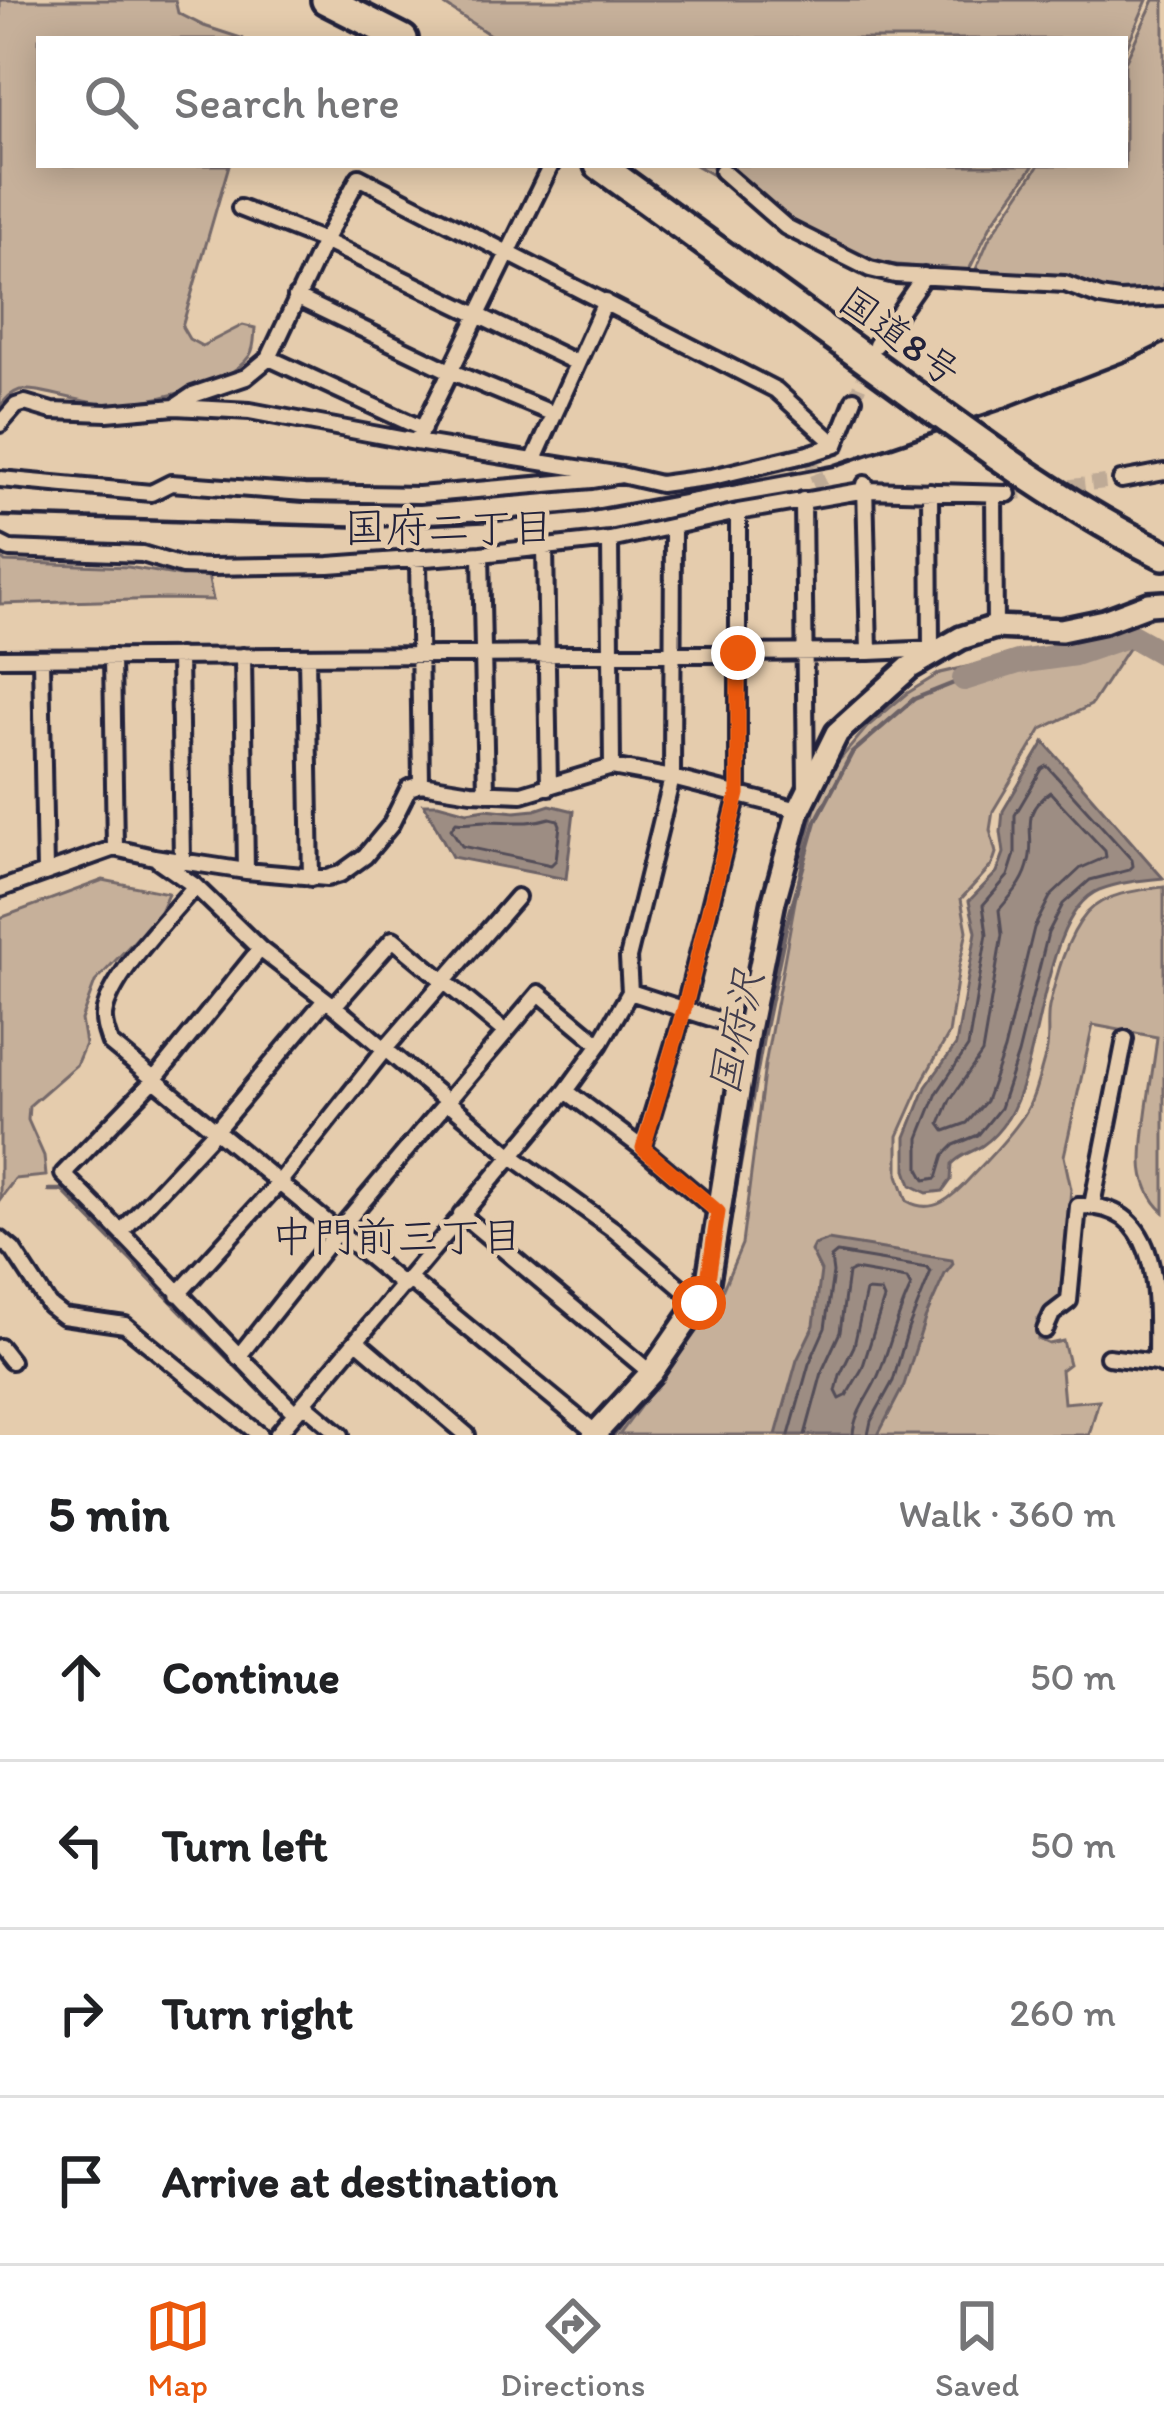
<!DOCTYPE html>
<html lang="en">
<head>
<meta charset="utf-8">
<style>
	body { margin:0; font-family:Itim,"Klee One",sans-serif; background:#f6f6f6; color:#202124 }
	.stop { position:absolute; width:36px; height:36px; margin:-27px; border:9px solid #ea580c; border-radius:50%; background:#fff }
	.stop.end { background:#ea580c; border-color:#fff; box-shadow:0 3px 12px #0008 }
	.list { margin:0; padding:0; list-style:none }
	h2 { display:flex; justify-content:space-between; align-items:center; height:156px; margin:0; padding:0 48px; font-size:51px }
	h2 small { font-size:39px; font-weight:400; color:#757577 }
	.list li { display:grid; grid-template-columns:78px 1fr auto; gap:36px; align-items:center; box-sizing:border-box; height:168px; padding:0 48px; border-top:3px solid #e0e0e0 }
	.list b { display:block; font-size:45px; white-space:nowrap }
	.list em { font-size:39px; font-style:normal; color:#757577 }
	.icon { flex:none; width:66px; height:66px; fill:none; stroke:currentColor; stroke-width:2; stroke-linecap:round; stroke-linejoin:round }
	.map { position:relative; flex:none; width:1164px; height:1435px; overflow:hidden }
	.search { position:absolute; background:#fff; box-shadow:0 6px 30px #0003; left:36px; right:36px; top:36px; height:132px; display:flex; align-items:center; gap:30px; box-sizing:border-box; padding:0 42px; border-radius:0px; color:#757577; font-size:45px }
	.sheet { height:828px; background:#fff }
	nav { display:flex; justify-content:space-around; align-items:center; box-sizing:border-box; height:168px; border-top:3px solid #e0e0e0; background:#fff; font-size:33px; color:#757577 }
	nav a { display:grid; justify-items:center; gap:6px }
	nav .on { color:#ea580c }
	.map>svg:first-child { display:block }
	.green { fill:#c6b09a; stroke:#74696a; stroke-width:3 }
	.water { fill:#9d8d83; stroke:#6c6266; stroke-width:3 }
	.lines { fill:none; stroke-linecap:round; stroke-linejoin:round }
	.shore { stroke:#534d58; stroke-width:3 }
	.stream { stroke:#6c6266; stroke-width:4.5 }
	.river { stroke:#9d8d83; stroke-width:24 }
	.street-tunnel { stroke:#beaa96; stroke-width:14; stroke-dasharray:14 7; stroke-linecap:butt }
	.street-casing { stroke:#22223b; stroke-width:22 }
	.secondary-casing { stroke:#22223b; stroke-width:30 }
	.highway-casing { stroke:#22223b; stroke-width:36 }
	.street { stroke:#e5ccad; stroke-width:14 }
	.secondary { stroke:#e5ccad; stroke-width:21 }
	.highway { stroke:#e5ccad; stroke-width:27 }
	.rail { stroke:#22223b; stroke-width:4.5 }
	.highway-bridge-casing { stroke:#22223b; stroke-width:36; stroke-linecap:butt }
	.highway-bridge { stroke:#e5ccad; stroke-width:27 }
	.route { stroke:#ea580c; stroke-width:15 }
	.labels { text-anchor:middle; dominant-baseline:central; stroke-width:9; stroke-linejoin:round; paint-order:stroke }
	.street-label { font-size:39px; fill:#22223b; stroke:#e5ccad }
	.neighbourhood-label { font-size:42px; fill:#22223b; stroke:#e5ccad }
	.water-label { font-size:42px; font-style:italic; fill:#413d4d; stroke:#e5ccad }
</style>
</head>
<body>
<div class="map">
<svg width="1164" height="1435" viewBox="0 0 1164 1435">
	<rect width="100%" height="100%" fill="#e5ccad"/>
	<filter id="ink" filterUnits="userSpaceOnUse"><feTurbulence type="fractalNoise" baseFrequency=".00833" numOctaves="2"/><feDisplacementMap in="SourceGraphic" scale="24" xChannelSelector="R" yChannelSelector="G"/><feConvolveMatrix kernelMatrix="1 2 1 2 8 2 1 2 1" color-interpolation-filters="sRGB"/></filter>
	<g filter="url(#ink)">
		<path class="green" d="M 0,0 L 175,0 L 178,13 L 204,26 L 244,39 L 39,39 L 39,165 L 229,165 L 182,327 L 189,339 L 202,346 L 243,325 L 255,328 C 254,338 255,347 250,355 C 228,388 140,405 103,404 C 83,403 36,387 20,390 C 11,393 4,400 0,408 Z
			M 437,0 L 1147,0 L 1125,51 L 1125,39 L 496,39 Z
			M 1154,0 L 1164,0 L 1164,291 L 1116,294 L 1070,278 L 973,276 L 989,239 L 1039,165 L 1125,165 L 1125,62 Z
			M 695,165 L 1034,165 L 992,223 L 968,272 L 878,263 L 835,244 Z
			M 0,557 L 5,562 L 128,567 L 181,576 L 208,575 L 213,600 L 165,599 L 0,604 Z
			M 1110,640 L 1129,647 L 1091,705 L 1042,729 L 993,811 L 990,830 L 996,853 L 992,865 L 961,899 L 967,931 L 959,967 L 949,1034 L 924,1078 L 898,1136 L 898,1175 L 907,1201 C 933,1216 953,1197 970,1178 C 988,1159 1010,1137 1024,1115 C 1035,1098 1040,1072 1046,1053 C 1050,1038 1046,1023 1049,1007 C 1056,977 1066,937 1087,913 C 1105,893 1138,890 1164,887 L 1164,1212 C 1150,1200 1142,1180 1142,1161 C 1142,1123 1153,1076 1157,1037 L 1093,1025 L 1064,1156 L 1071,1189 L 1061,1296 L 1037,1320 L 1038,1339 L 1049,1344 L 1063,1341 L 1069,1364 L 1061,1370 L 1064,1403 L 1099,1400 L 1089,1435 L 619,1435 L 717,1303 L 742,1244 L 765,1065 L 804,852 L 816,804 L 836,764 L 867,727 L 906,694 L 940,673 L 979,664 L 1034,656 Z
			M 103,880 L 168,893 L 158,916 L 95,982 L 81,1020 L 85,1044 L 76,1065 L 29,1106 L 28,1120 L 44,1156 L 46,1176 L 15,1179 L 0,1199 L 0,918 Z"/>
		<path class="water" d="M 1044,742 L 1163,878 C 1142,880 1119,882 1099,890 C 1042,914 1042,1064 1008,1118 C 1002,1127 992,1139 983,1145 C 972,1153 962,1153 952,1164 L 951,1180 L 943,1191 L 927,1193 L 911,1185 L 906,1170 L 906,1137 L 926,1087 L 956,1045 L 976,932 L 969,901 L 997,872 L 1004,853 L 1001,832 L 1003,811 Z
			M 424,804 L 438,804 L 467,812 L 486,809 L 515,812 L 535,810 L 550,805 L 574,811 L 566,879 L 452,857 Z
			M 828,1240 L 952,1260 L 953,1264 L 945,1274 L 925,1319 L 904,1385 L 878,1435 L 776,1435 L 797,1360 L 814,1325 L 821,1271 L 811,1251 L 814,1245 Z"/>
		<g class="lines">
			<path class="shore" d="M 1047,766 L 1132,860 L 1133,866 L 1129,870 L 1090,880 L 1063,904 L 1048,933 L 1018,1054 L 1000,1108 L 978,1135 L 954,1145 L 944,1155 L 937,1178 L 925,1180 L 919,1169 L 919,1138 L 937,1093 L 968,1047 L 987,934 L 983,905 L 1008,876 L 1015,854 L 1015,815 L 1042,769 Z
				M 1050,792 L 1105,851 L 1106,857 L 1081,868 L 1050,897 L 1034,928 L 1004,1050 L 986,1101 L 967,1123 L 945,1131 L 940,1124 L 950,1100 L 982,1053 L 1002,935 L 999,910 C 1012,894 1025,882 1029,861 C 1036,833 1018,814 1050,792 Z
				M 550,818 L 558,820 L 560,825 L 556,860 L 551,865 L 462,846 L 451,829 L 456,822 C 468,824 476,821 487,821 C 510,821 528,825 550,818 Z
				M 866,1291 L 881,1292 L 884,1299 L 862,1369 L 846,1396 L 840,1399 L 836,1391 L 840,1375 L 854,1346 Z
				M 789,1435 L 809,1364 L 825,1328 L 833,1273 L 831,1258 L 837,1253 L 927,1268 L 931,1272 L 908,1329 L 893,1381 L 871,1421 L 868,1435
				M 805,1435 L 823,1369 L 840,1332 L 848,1273 L 854,1270 L 907,1279 L 911,1287 C 897,1315 891,1343 880,1371 C 872,1393 854,1411 853,1435"/>
			<path class="stream" d="M 49,1190 L 62,1190 L 283,1414 L 283,1423
				M 703,1315 L 716,1298 L 763,1037 L 786,927 L 816,821 L 852,753 L 914,699 L 964,679
				M 614,1435 L 639,1401"/>
			<path class="river" d="M 964,679 L 1018,662 L 1075,654 L 1130,635 L 1164,654"/>
			<path class="street-tunnel" d="M 854,399 L 870,361
				M 808,454 L 822,489
				M 1008,494 L 1121,480"/>
			<g class="street-casing">
				<path id="street" d="M 722,171 L 786,227 L 870,269 L 895,275 L 1065,284 L 1100,297 L 1119,300 L 1164,298
					M 240,208 L 324,241 L 577,363
					M 296,297 L 452,372 L 554,414
					M 876,345 L 924,276
					M 269,358 L 423,429
					M 175,407 L 193,395 L 246,377 L 269,358 L 324,241 L 359,177 L 776,390 L 836,445 L 808,454 L 712,477 L 660,484 L 621,475
					M 0,424 L 16,406 L 25,403 L 52,411 L 107,413 L 175,407 L 250,411 L 416,442 L 621,475 L 592,480 L 419,495 L 304,493 L 171,483 L 151,493 L 0,479
					M 416,442 L 551,165
					M 836,445 L 854,399
					M 536,455 L 605,302
					M 1121,480 L 1164,472
					M 865,484 L 869,652
					M 930,491 L 931,649
					M 994,494 L 995,627
					M 803,500 L 806,789
					M 610,540 L 612,767
					M 0,544 L 10,549 L 142,554 L 182,566 L 210,567 L 329,565 L 481,554 L 610,540 L 738,512 L 866,490 L 1008,494
					M 545,547 L 549,787
					M 481,554 L 486,793
					M 418,557 L 421,784
					M 179,656 L 182,862
					M 243,656 L 246,871
					M 307,656 L 311,878
					M 112,657 L 115,848
					M 0,658 L 869,652 L 937,649
					M 41,658 L 45,872
					M 158,860 L 195,886 L 260,949 L 334,1006 L 512,1156 L 614,1230 L 699,1303
					M 195,886 C 170,916 109,977 104,1015 C 103,1025 107,1034 110,1043 L 404,1286
					M 0,889 L 115,848 L 154,857 L 246,871 L 327,878 L 340,874 L 365,856 L 390,826 L 409,788 L 421,784 L 471,792 L 522,794 L 612,767 L 672,778 L 799,810
					M 260,949 L 153,1081 L 63,1174 C 143,1251 216,1335 295,1413
					M 630,992 L 748,1030
					M 334,1006 L 393,939 L 504,1031
					M 566,1091 L 642,1148 L 718,1212
					M 642,1148 L 684,1010 L 738,794 L 738,512
					M 1092,1205 L 1125,1039
					M 461,1214 L 651,1373
					M 122,1231 L 216,1130 L 325,1000
					M 0,1239 L 13,1250 L 49,1305 L 63,1316 L 125,1325 L 260,1435
					M 410,1280 L 596,1433
					M 178,1294 L 278,1184 L 385,1049 L 517,897
					M 1045,1330 L 1052,1314 L 1069,1301 L 1078,1206 C 1164,1202 1156,1298 1156,1363 L 1164,1366
					M 357,1341 L 467,1435
					M 0,1347 L 11,1361
					M 238,1357 L 338,1231 L 539,993 L 600,1044
					M 1108,1357 L 1156,1363
					M 304,1404 L 341,1435
					M 277,1435 L 566,1091 L 600,1044 L 630,992 L 628,958 L 672,778 L 673,527"/>
			</g>
			<g class="secondary-casing">
				<path id="secondary" d="M 594,1435 L 651,1373 L 706,1293 L 748,1030 L 774,901 L 799,810 L 837,733 L 909,668 L 961,638 L 995,627 L 1061,630 L 1104,621 L 1149,604 L 1164,603"/>
			</g>
			<g class="highway-casing">
				<path id="highway" d="M 326,0 L 403,39
					M 599,165 L 931,407
					M 998,455 C 1051,492 1106,527 1164,555"/>
			</g>
			<use href="#street" class="street"/>
			<use href="#secondary" class="secondary"/>
			<use href="#highway" class="highway"/>
			<path class="rail" d="M 2,516 L 369,527 L 494,521 L 585,512 L 833,466 L 1005,408 L 1134,358 L 1164,343"/>
			<g class="highway-bridge-casing">
				<path id="highway-bridge" d="M 931,407 L 998,455"/>
			</g>
			<use href="#highway-bridge" class="highway-bridge"/>
		</g>
	</g>
	<g class="lines" filter="url(#ink)">
		<path class="route" d="M 699,1303 L 706,1293 L 718,1212 L 643,1148 L 684,1010 L 738,794 L 738,653"/>
	</g>
	<g class="labels">
		<g class="street-label">
			<text transform="translate(900 336) rotate(36)">国道8号</text>
		</g>
		<g class="neighbourhood-label">
			<text x="449" y="527">国府二丁目</text>
			<text x="397" y="1236">中門前三丁目</text>
		</g>
		<g class="water-label">
			<text transform="translate(736 1032) rotate(-78)">国府沢</text>
		</g>
	</g>
</svg>
<div class="stop" style="left:699px;top:1303px"></div>
<div class="stop end" style="left:738px;top:653px"></div>
<div class="search"><svg class="icon" aria-label="search" viewBox="0 0 24 24"><circle cx="10" cy="10" r="6"/><path d="M15 15l6 6"/></svg>Search here</div>
</div>
<section class="sheet">
<h2>5 min<small>Walk · 360 m</small></h2>
<ul class="list">
<li><svg class="icon" aria-label="ahead" viewBox="0 0 24 24"><path d="M12 20V5M6 11l6-6 6 6"/></svg><div><b>Continue</b></div><em>50 m</em></li>
<li><svg class="icon" aria-label="left" viewBox="0 0 24 24"><path d="M17 20v-9H6M10 6l-5 5 5 5"/></svg><div><b>Turn left</b></div><em>50 m</em></li>
<li><svg class="icon" aria-label="right" viewBox="0 0 24 24"><path d="M7 20v-9h11M14 6l5 5-5 5"/></svg><div><b>Turn right</b></div><em>260 m</em></li>
<li><svg class="icon" aria-label="arrive" viewBox="0 0 24 24"><path d="M6 21V4h12l-3 4 3 4H6"/></svg><div><b>Arrive at destination</b></div></li>
</ul>
</section>
<nav>
<a class="on"><svg class="icon" aria-label="map" viewBox="0 0 24 24"><path d="M3 6l6-2 6 2 6-2v14l-6 2-6-2-6 2zM9 4v14M15 6v14"/></svg>Map</a>
<a><svg class="icon" aria-label="directions" viewBox="0 0 24 24"><path d="M12 3l9 9-9 9-9-9zM9 14v-3h6M13 9l2 2-2 2"/></svg>Directions</a>
<a><svg class="icon" aria-label="saved" viewBox="0 0 24 24"><path d="M7 4h10v16l-5-4-5 4z"/></svg>Saved</a>
</nav>
</body>
</html>
